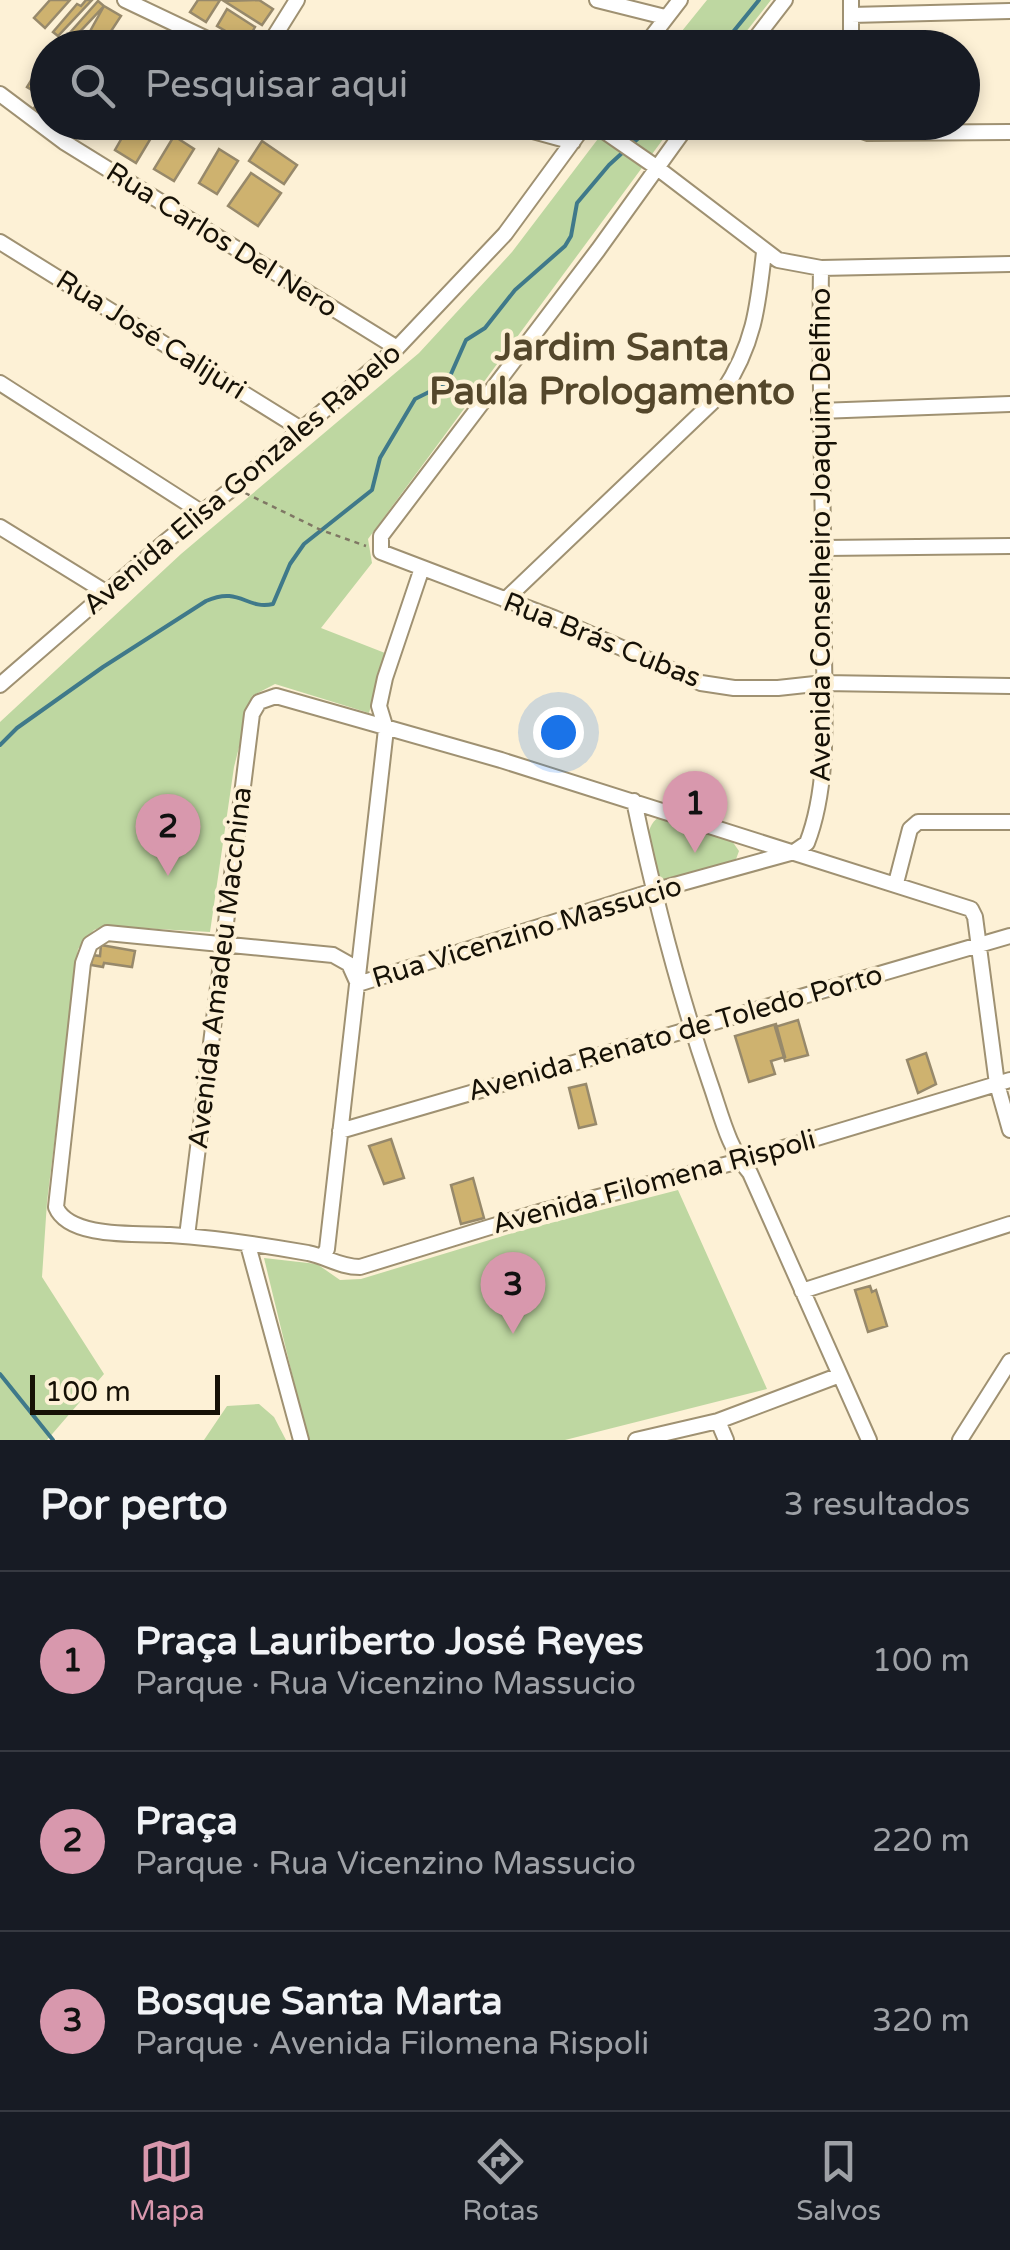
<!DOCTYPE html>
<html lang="pt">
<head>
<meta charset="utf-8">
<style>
	body { margin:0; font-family:"Varela Round",sans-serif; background:#242831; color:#f1f3f6 }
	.scale { position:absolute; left:30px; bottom:25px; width:190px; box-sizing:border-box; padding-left:10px; border:5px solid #161106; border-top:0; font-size:28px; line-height:35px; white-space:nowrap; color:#161106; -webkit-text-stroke:8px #fdf1d6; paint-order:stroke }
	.you { position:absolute; left:558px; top:732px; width:35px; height:35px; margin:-25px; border:8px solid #fff; border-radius:50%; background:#1a73e8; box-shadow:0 0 0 15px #1a73e833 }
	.badge { display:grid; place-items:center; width:65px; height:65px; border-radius:50%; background:#d898ad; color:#111; font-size:32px; font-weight:700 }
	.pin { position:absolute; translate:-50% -82px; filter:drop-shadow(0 2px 5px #0008) }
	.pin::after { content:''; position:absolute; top:52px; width:35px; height:30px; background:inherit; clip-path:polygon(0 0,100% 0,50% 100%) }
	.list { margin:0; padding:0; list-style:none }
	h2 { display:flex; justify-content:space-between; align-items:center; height:130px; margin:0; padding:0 40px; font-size:42px }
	h2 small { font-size:32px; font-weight:400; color:#9ea1a6 }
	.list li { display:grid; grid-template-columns:65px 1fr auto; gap:30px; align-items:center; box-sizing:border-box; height:180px; padding:0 40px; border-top:2px solid #363941 }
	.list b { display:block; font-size:38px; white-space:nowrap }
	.list p { margin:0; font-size:32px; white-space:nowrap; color:#9ea1a6 }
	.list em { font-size:32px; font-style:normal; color:#9ea1a6 }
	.icon { flex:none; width:55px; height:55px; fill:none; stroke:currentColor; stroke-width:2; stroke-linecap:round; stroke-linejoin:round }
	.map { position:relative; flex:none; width:1010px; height:1440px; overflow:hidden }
	.search { position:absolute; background:#171b24; box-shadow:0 5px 15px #0003; left:30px; right:30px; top:30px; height:110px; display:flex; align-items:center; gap:25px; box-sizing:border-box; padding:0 35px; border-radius:55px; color:#9ea1a6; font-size:38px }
	.sheet { height:670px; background:#171b24 }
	nav { display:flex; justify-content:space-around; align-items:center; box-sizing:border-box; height:140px; border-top:2px solid #363941; background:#171b24; font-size:28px; color:#9ea1a6 }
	nav a { display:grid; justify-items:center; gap:5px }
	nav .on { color:#d898ad }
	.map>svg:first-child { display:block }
	.green { fill:#bed7a1 }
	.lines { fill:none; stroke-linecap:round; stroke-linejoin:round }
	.stream { stroke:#3f798a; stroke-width:4 }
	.building { fill:#ceb26f; stroke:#97896b; stroke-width:2.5 }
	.street-casing { stroke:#9f9172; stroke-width:18 }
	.path { stroke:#7f7764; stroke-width:2.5; stroke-dasharray:5 5; stroke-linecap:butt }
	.street { stroke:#fff; stroke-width:14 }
	.labels { text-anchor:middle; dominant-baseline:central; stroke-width:8; stroke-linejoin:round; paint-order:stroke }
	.street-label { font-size:28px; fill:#161106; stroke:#fdf1d6 }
	.district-label { font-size:38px; font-weight:bold; fill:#54472b; stroke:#fdf1d6 }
</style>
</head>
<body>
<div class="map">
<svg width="1010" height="1440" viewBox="0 0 1010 1440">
	<rect width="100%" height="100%" fill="#fdf1d6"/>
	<path class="green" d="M 707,0 L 771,0 L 734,47 L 669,47 Z
		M 610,123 L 675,123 L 368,539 L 372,563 L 321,628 L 385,653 L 369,713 L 275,684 L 252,696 L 234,767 L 210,932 L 105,926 L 94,930 L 78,949 L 47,1202 L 42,1277 L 104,1374 L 47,1440 L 0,1440 L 0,722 L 181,554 L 419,353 L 512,252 Z
		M 659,817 L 732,841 L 739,851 L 735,862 L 666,887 L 656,881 C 652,861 639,830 659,817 Z
		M 678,1190 L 767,1389 L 565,1440 L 308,1440 L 264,1258 L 317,1264 L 340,1280 L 361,1279 L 516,1232 Z
		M 259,1404 L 274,1417 L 286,1440 L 204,1440 L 227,1406 Z"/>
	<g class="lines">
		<path class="stream" d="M 720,48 L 759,0
			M 0,745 L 17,728 L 103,667 L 206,601 C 240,586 246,610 273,604 L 290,564 L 304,544 L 372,490 L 380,458 L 415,399 L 447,383 L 466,340 L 485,328 L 515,290 L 565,246 L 571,236 L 577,203 L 609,165 L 656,122
			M 0,1374 L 53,1440"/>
	</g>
	<path class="building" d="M 50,0 L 70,0 L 45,28 L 34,18 Z
		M 86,0 L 92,0 L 58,36 L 53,32 L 77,4 L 81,6 Z
		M 198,0 L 220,0 L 206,22 L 190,12 Z
		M 259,0 L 273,9 L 262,25 L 224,1 Z
		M 98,1 L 104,6 L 72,40 L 67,36 Z
		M 104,6 L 121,16 L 100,48 L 89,48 L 83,44 Z
		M 227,9 L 255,27 L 246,43 L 217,26 Z
		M 46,56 L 48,66 L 32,90 L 27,87 Z
		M 44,94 L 48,97 L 48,109 L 41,118 L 32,111 Z
		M 131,122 L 147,122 L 157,128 L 136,163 L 115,150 Z
		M 174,136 L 194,149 L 174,181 L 154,169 Z
		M 262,141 L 297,165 L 284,184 L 249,161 Z
		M 219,149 L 238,161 L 217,194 L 199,183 Z
		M 251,173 L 281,193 L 258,226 L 228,206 Z
		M 101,945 L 135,951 L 132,967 L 104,963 L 103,967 L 91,965 L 92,955 L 100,956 Z
		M 798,1020 L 808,1055 L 785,1061 L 775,1027 Z
		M 776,1024 L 785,1057 L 771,1061 L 775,1074 L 749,1082 L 735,1036 Z
		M 926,1053 L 936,1084 L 918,1093 L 907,1060 Z
		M 586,1084 L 596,1124 L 579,1128 L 569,1088 Z
		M 391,1139 L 404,1178 L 384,1184 L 369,1146 Z
		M 473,1178 L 484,1218 L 461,1224 L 451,1185 Z
		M 870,1286 L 872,1292 L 876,1290 L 887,1326 L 868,1332 L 855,1290 Z"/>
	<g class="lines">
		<g class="street-casing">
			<path id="street" d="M 125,0 L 226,48
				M 597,0 L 665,17
				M 851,0 L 851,48
				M 851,15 L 1010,11
				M 267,48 L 297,0
				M 643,48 L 680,0
				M 748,48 L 785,0
				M 0,94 L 64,142 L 397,348
				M 500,122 L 573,142
				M 591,122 L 656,167 L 778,260 L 821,268 L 1010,264
				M 690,122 L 598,250 L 381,536 L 381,552 L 554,618 L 701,683 L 734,688 L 778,688 L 824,683 L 1010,686
				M 854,122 L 857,129 L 868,133 L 1010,132
				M 0,242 L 301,429
				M 821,268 C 819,394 824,519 824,645 C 824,708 830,784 807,843 L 794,852 L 653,891 L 358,984 L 349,964 L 333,955 L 107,933 L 90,944 L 83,963 L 56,1207 C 69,1239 139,1233 170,1235 C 216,1238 263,1245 308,1253 C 327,1257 340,1267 360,1267 L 539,1212 L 740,1161 L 1010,1080
				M 0,383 L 201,512
				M 819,411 L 1010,404
				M 0,527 L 107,593
				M 824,548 L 1010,546
				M 505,600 L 722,393 C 754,345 758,307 764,252
				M 0,685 L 165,542 L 234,487 L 397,348 L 505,234 L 587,122
				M 634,801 C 654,896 678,990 710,1083 C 721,1114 728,1148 750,1173 L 869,1440
				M 896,883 L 910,829 L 918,822 L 1010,822
				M 340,1131 L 1010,936
				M 187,1236 L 252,714 L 259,702 L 276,696 L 501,760 L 971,909 L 975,917 L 997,1084 L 1010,1130
				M 248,1245 L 301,1440
				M 323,1256 L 327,1249 L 386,729 L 379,706 L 385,678 L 422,568
				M 802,1291 L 1010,1224
				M 718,1421 L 726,1440
				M 636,1440 L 718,1421 L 840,1375
				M 960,1440 L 1010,1361"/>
		</g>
		<path class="path" d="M 245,493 L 321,530 L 366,546"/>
		<use href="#street" class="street"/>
	</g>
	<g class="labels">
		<g class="street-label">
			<text transform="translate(222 240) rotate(32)">Rua Carlos Del Nero</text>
			<text transform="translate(151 335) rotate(32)">Rua José Calijuri</text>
			<text transform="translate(242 479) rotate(-40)">Avenida Elisa Gonzales Rabelo</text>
			<text transform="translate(821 535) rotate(-90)">Avenida Conselheiro Joaquim Delfino</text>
			<text transform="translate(602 640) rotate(22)">Rua Brás Cubas</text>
			<text transform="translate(527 932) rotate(-17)">Rua Vicenzino Massucio</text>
			<text transform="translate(220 968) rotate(-83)">Avenida Amadeu Macchina</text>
			<text transform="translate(675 1033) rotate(-16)">Avenida Renato de Toledo Porto</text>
			<text transform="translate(654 1182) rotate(-15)">Avenida Filomena Rispoli</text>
		</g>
		<g class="district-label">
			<text x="612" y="348">Jardim Santa<tspan x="612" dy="44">Paula Prologamento</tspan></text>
		</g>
	</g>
</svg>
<div class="scale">100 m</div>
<div class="you"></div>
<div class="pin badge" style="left:695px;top:853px">1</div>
<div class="pin badge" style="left:168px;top:876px">2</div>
<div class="pin badge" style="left:513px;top:1334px">3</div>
<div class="search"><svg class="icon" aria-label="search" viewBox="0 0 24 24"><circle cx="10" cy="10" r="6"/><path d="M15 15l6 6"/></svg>Pesquisar aqui</div>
</div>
<section class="sheet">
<h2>Por perto<small>3 resultados</small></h2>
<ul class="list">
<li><span class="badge">1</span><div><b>Praça Lauriberto José Reyes</b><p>Parque · Rua Vicenzino Massucio</p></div><em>100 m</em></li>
<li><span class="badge">2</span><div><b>Praça</b><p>Parque · Rua Vicenzino Massucio</p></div><em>220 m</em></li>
<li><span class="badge">3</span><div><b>Bosque Santa Marta</b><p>Parque · Avenida Filomena Rispoli</p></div><em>320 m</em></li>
</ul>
</section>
<nav>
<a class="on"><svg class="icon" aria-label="map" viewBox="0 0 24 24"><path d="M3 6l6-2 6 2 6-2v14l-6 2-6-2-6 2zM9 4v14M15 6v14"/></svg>Mapa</a>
<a><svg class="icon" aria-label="directions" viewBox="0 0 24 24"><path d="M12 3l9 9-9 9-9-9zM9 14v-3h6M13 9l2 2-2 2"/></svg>Rotas</a>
<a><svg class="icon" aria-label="saved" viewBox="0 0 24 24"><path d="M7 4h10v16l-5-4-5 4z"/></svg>Salvos</a>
</nav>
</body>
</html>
